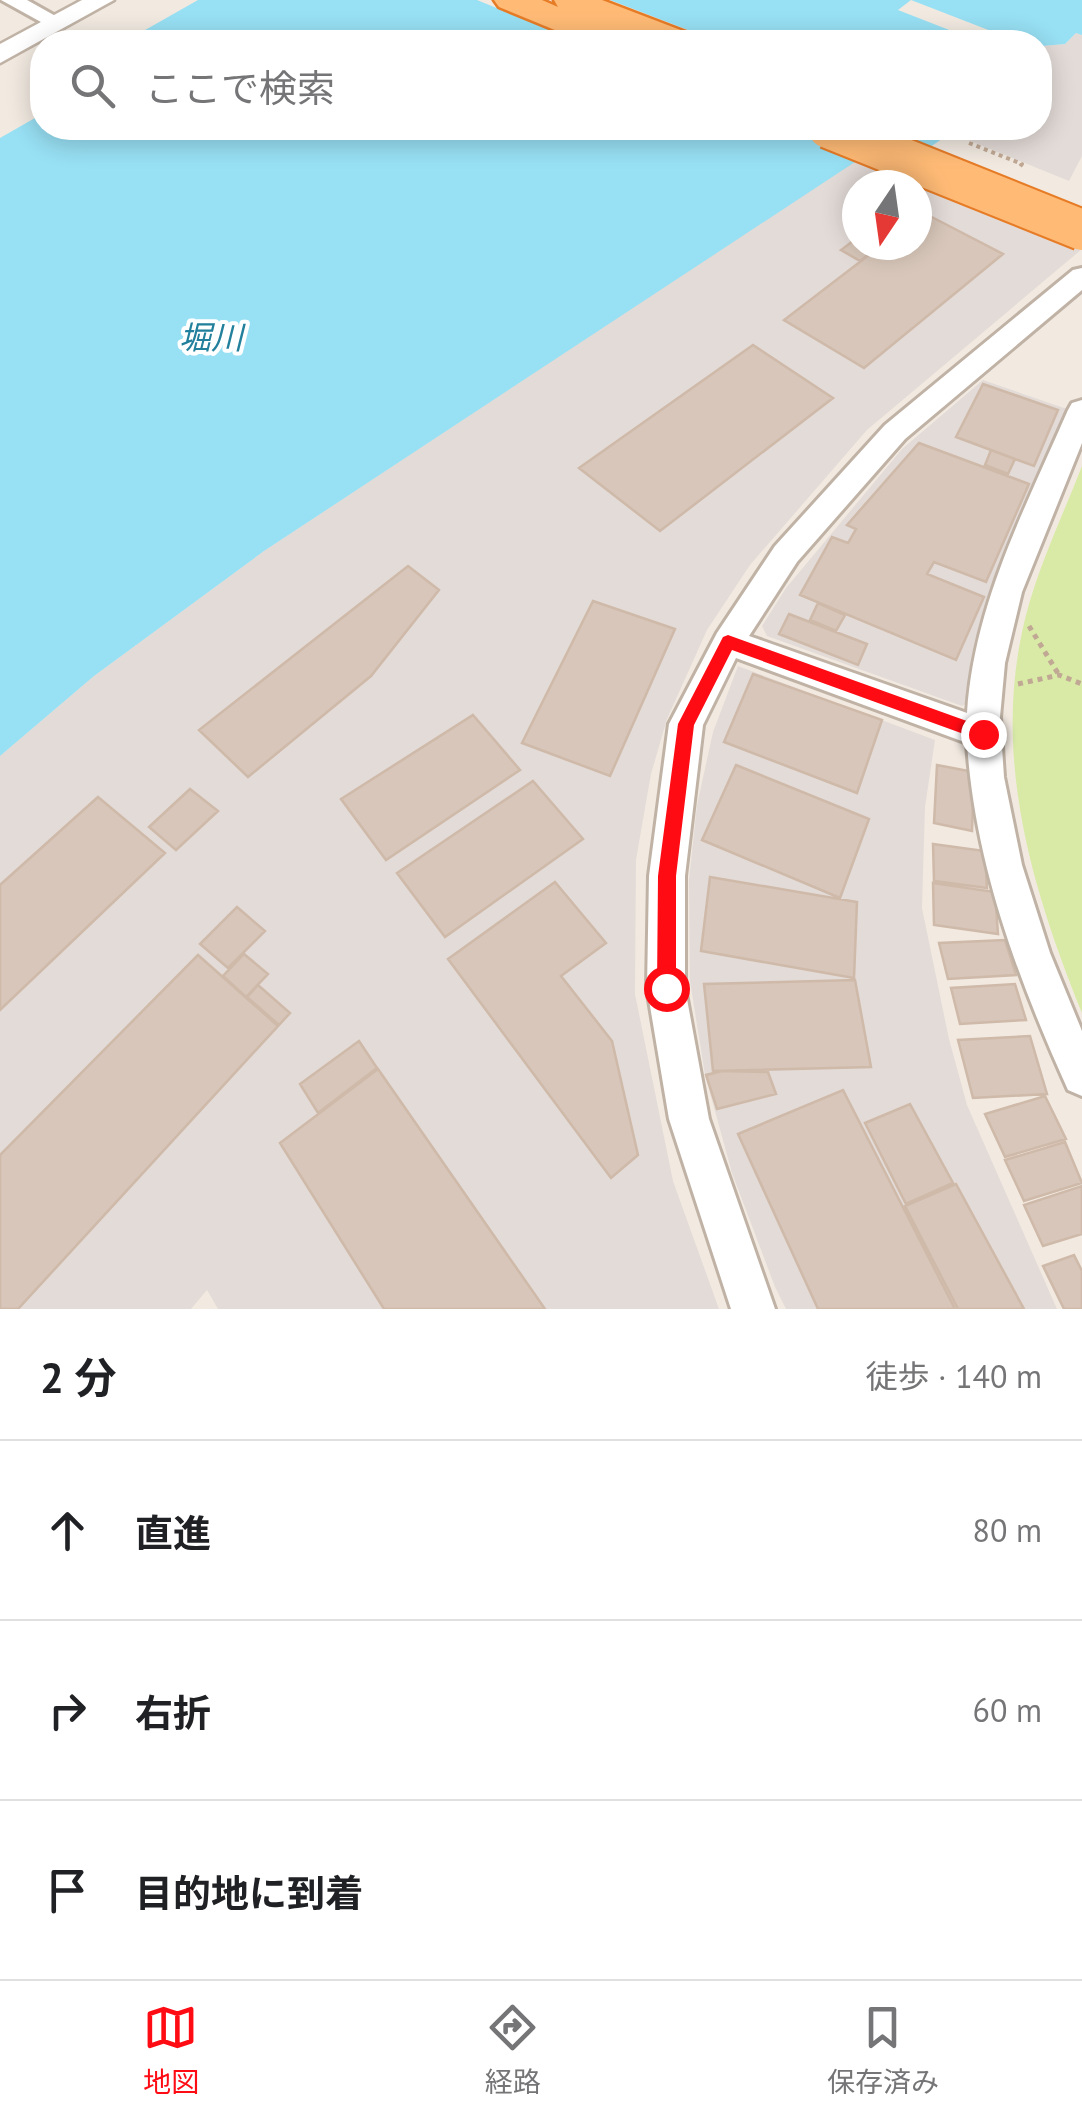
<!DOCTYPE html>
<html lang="ja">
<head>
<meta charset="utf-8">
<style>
	body { margin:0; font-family:"PT Sans","Noto Sans JP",sans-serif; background:#f2f2f2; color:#202124 }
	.compass { position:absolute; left:842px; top:170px; width:90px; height:90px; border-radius:50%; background:#fff; box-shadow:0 5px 25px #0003; rotate:193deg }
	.stop { position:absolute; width:30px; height:30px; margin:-22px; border:8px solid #ff0b14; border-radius:50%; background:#fff }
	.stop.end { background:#ff0b14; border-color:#fff; box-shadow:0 2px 10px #0008 }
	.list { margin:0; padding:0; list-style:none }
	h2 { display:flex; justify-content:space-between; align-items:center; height:130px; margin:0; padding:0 40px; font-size:42px }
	h2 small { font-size:32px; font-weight:400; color:#757577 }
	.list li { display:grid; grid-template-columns:65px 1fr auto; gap:30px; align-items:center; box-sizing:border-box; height:180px; padding:0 40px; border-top:2px solid #e0e0e0 }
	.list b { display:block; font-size:38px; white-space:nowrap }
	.list em { font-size:32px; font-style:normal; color:#757577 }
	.icon { flex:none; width:55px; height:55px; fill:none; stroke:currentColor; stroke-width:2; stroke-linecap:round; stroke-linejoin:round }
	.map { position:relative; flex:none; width:1082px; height:1309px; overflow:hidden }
	.search { position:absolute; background:#fff; box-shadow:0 5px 25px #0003; left:30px; right:30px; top:30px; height:110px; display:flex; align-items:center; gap:25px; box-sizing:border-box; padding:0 35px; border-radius:40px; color:#757577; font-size:38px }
	.sheet { height:670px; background:#fff }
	nav { display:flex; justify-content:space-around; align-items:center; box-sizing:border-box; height:140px; border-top:2px solid #e0e0e0; background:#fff; font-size:28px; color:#757577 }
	nav a { display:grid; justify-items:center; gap:5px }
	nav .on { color:#ff0b14 }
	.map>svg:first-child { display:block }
	.industrial { fill:#e3dbd7; fill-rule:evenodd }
	.green { fill:#d8eaa6 }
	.water { fill:#98e0f4 }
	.pier { fill:#f2eae1 }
	.building { fill:#d7c6b9; stroke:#cfb9a9; stroke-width:2.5 }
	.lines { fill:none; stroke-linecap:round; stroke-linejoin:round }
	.minor-casing { stroke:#c0b3a6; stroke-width:6 }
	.tertiary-casing { stroke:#c0b3a6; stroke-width:5 }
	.trunk-casing { stroke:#e77c27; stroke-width:5 }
	.path-far1 { stroke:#c0a894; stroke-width:4; stroke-dasharray:4 4; stroke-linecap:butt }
	.path { stroke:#c0a894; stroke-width:5; stroke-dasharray:5 5; stroke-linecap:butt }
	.minor { fill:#fff; fill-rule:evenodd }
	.tertiary { fill:#fff; fill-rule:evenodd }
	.trunk { fill:#ffbb76; fill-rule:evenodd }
	.trunk-bridge-casing { stroke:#e77c27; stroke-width:44; stroke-linecap:butt }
	.trunk-bridge { stroke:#ffbb76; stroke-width:40 }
	.route { fill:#ff0b14 }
	.labels { text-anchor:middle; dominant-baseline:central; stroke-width:8; stroke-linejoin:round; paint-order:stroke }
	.water-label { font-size:32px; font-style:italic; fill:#23809c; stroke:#fff }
</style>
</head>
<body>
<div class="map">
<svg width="1082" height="1309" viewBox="0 0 1082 1309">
	<rect width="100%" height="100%" fill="#f2eae1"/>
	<path class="industrial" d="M 1076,33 L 1082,35 L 1082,156 L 1069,181 L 951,133 L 958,128 L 1040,128 L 1040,46 L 1065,44 Z
		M 864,155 L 1082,249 L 867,430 L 750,565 L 707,630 L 667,719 L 651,774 L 636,860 L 635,994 L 673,1181 L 719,1309 L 218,1309 L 207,1290 L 191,1309 L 0,1309 L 0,756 L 94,676 L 264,551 ZM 857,185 L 917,185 L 917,245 L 857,245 Z
		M 983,380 L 1067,409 L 1005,558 L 975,699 L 962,706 L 767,636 L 762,626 L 786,588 L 902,449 Z
		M 738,666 L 935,740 L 925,807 L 922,908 L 949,1039 L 967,1105 L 1057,1309 L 786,1309 L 775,1287 L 732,1173 L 705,1075 L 690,981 L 689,880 L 697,805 L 713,732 Z"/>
	<path class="green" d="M 1082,466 L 1082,1013 C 1033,892 994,764 1022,632 C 1034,575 1061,520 1082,466 Z"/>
	<path class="water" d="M 198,0 L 1082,0 L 1082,35 L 1076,33 L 1065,44 L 1042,46 L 1040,42 L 124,42 Z
		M 42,114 L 42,128 L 958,128 L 898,169 L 864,156 L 264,551 L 94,676 L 0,756 L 0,138 Z"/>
	<path class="pier" d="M 477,0 L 610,0 L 719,42 L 580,42 Z
		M 911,0 L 1019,42 L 980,42 L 898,10 Z"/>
	<path class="building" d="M 924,213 L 1003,254 L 864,368 L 784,320 L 882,245 L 917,245 L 917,218 Z
		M 857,238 L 857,245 L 879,246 L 860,261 L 841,250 Z
		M 753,345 L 833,398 L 660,531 L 579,468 Z
		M 983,384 L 1058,410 L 1034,466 L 956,437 Z
		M 919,443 L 1029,484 L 986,582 L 934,562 L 927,574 L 984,597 L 956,660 L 800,595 L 832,537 L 848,543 L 856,529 L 847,525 Z
		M 991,450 L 1015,459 L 1008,474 L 985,465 Z
		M 408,566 L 439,590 L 371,676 L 248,777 L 199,730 Z
		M 593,601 L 675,629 L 610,776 L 522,743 Z
		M 818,603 L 845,615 L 836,631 L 810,620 Z
		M 789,614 L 867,644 L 858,665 L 779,634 Z
		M 753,674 L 882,720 L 857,793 L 724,742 Z
		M 473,715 L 520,770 L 386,860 L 341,799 Z
		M 736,765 L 869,819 L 840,898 L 702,840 Z
		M 937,765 L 974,772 L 972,831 L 934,823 Z
		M 533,781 L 583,839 L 445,937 L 397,873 Z
		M 190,789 L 218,811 L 176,850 L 149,827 Z
		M 98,797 L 165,853 L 0,1010 L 0,885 Z
		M 933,844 L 985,851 L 987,888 L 934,881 Z
		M 710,877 L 857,902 L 854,978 L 701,951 Z
		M 555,882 L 606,943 L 561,976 L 612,1041 L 638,1155 L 611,1178 L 448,959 Z
		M 933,883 L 995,892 L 998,934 L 934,925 Z
		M 237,907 L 265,931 L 228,968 L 200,944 Z
		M 1005,940 L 1016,975 L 948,979 L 939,943 Z
		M 244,954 L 268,974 L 246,997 L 223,976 Z
		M 198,955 L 278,1026 L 18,1309 L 0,1309 L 0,1155 Z
		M 855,980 L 871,1067 L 713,1071 L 704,984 Z
		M 1015,984 L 1026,1020 L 960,1024 L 951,988 Z
		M 258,985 L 290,1013 L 279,1025 L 247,997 Z
		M 1030,1036 L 1047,1094 L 973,1098 L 958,1040 Z
		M 359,1041 L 377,1068 L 318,1113 L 300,1084 Z
		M 378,1069 L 545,1309 L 384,1309 L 280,1143 Z
		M 722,1071 L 768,1072 L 776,1094 L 717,1109 L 706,1075 Z
		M 843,1090 L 955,1309 L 818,1309 L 738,1134 Z
		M 1045,1096 L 1066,1139 L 1005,1157 L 985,1114 Z
		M 910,1104 L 953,1183 L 906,1204 L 865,1123 Z
		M 1065,1142 L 1082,1183 L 1024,1201 L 1005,1160 Z
		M 956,1184 L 1024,1309 L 958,1309 L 905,1206 Z
		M 1082,1186 L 1082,1234 L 1043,1246 L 1024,1205 Z
		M 1074,1255 L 1082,1271 L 1082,1309 L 1064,1309 L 1043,1266 Z"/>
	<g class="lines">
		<g class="minor-casing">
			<path id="minor" d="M 1,0 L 27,0 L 68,23 L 64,27 L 50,27 Z
				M 1082,268 L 1082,290 L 905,439 L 797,562 L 749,636 L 967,713 C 974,604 1025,509 1068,410 L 1072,403 L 1082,400 L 1082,443 L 1022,592 L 1005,663 L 1000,717 L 1004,777 L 1022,865 L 1050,953 L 1082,1031 L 1082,1096 L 1068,1090 C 1018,979 975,865 967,743 L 736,658 L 703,725 L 685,876 L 685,988 L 709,1119 L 775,1309 L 731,1309 L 669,1119 L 647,988 L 649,876 L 669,724 L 717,633 L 775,546 L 885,425 L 1073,270 Z"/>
		</g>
		<g class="tertiary-casing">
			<path id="tertiary" d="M 82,0 L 114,0 L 0,63 L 0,44 Z"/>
		</g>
		<g class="trunk-casing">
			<path id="trunk" d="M 494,0 L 542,0 L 558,7 L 554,0 L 602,0 L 691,34 L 696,42 L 647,42 L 617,30 L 622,38 L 619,42 L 584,42 L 499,7 Z"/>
		</g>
		<path class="path-far1" d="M 969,143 L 1022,164 L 1018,169"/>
		<path class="path" d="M 1029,626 L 1059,675
			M 1018,684 L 1059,675 L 1082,684"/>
		<use href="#minor" class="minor"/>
		<use href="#tertiary" class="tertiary"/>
		<use href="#trunk" class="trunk"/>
		<g class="trunk-bridge-casing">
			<path id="trunk-bridge" d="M 828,128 L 1082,230"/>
		</g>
		<use href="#trunk-bridge" class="trunk-bridge"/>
	</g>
	<path class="route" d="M 728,635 L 989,729 L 992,734 L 983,741 L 732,650 L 694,725 L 676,876 L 676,988 L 666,997 L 657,988 L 658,876 L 678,724 L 723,637 Z"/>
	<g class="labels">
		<g class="water-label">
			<text x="211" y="337">堀川</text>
		</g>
	</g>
</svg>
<svg class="compass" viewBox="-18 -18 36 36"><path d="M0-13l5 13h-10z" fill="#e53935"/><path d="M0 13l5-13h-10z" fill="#757577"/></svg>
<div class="stop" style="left:666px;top:988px"></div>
<div class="stop end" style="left:983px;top:734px"></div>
<div class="search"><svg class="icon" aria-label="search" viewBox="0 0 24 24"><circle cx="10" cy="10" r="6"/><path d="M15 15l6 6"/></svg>ここで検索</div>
</div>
<section class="sheet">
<h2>2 分<small>徒歩 · 140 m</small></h2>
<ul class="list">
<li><svg class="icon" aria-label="ahead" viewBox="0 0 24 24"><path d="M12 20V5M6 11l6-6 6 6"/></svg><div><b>直進</b></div><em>80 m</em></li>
<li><svg class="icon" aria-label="right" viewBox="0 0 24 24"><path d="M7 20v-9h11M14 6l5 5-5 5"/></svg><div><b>右折</b></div><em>60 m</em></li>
<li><svg class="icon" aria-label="arrive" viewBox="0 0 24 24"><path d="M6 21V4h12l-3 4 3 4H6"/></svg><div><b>目的地に到着</b></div></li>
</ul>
</section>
<nav>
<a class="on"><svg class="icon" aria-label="map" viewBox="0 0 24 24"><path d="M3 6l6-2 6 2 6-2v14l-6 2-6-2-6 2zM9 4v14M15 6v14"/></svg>地図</a>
<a><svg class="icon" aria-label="directions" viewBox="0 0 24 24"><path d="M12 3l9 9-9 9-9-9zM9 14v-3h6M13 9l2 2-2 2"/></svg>経路</a>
<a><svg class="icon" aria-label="saved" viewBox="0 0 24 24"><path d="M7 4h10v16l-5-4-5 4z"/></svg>保存済み</a>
</nav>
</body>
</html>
